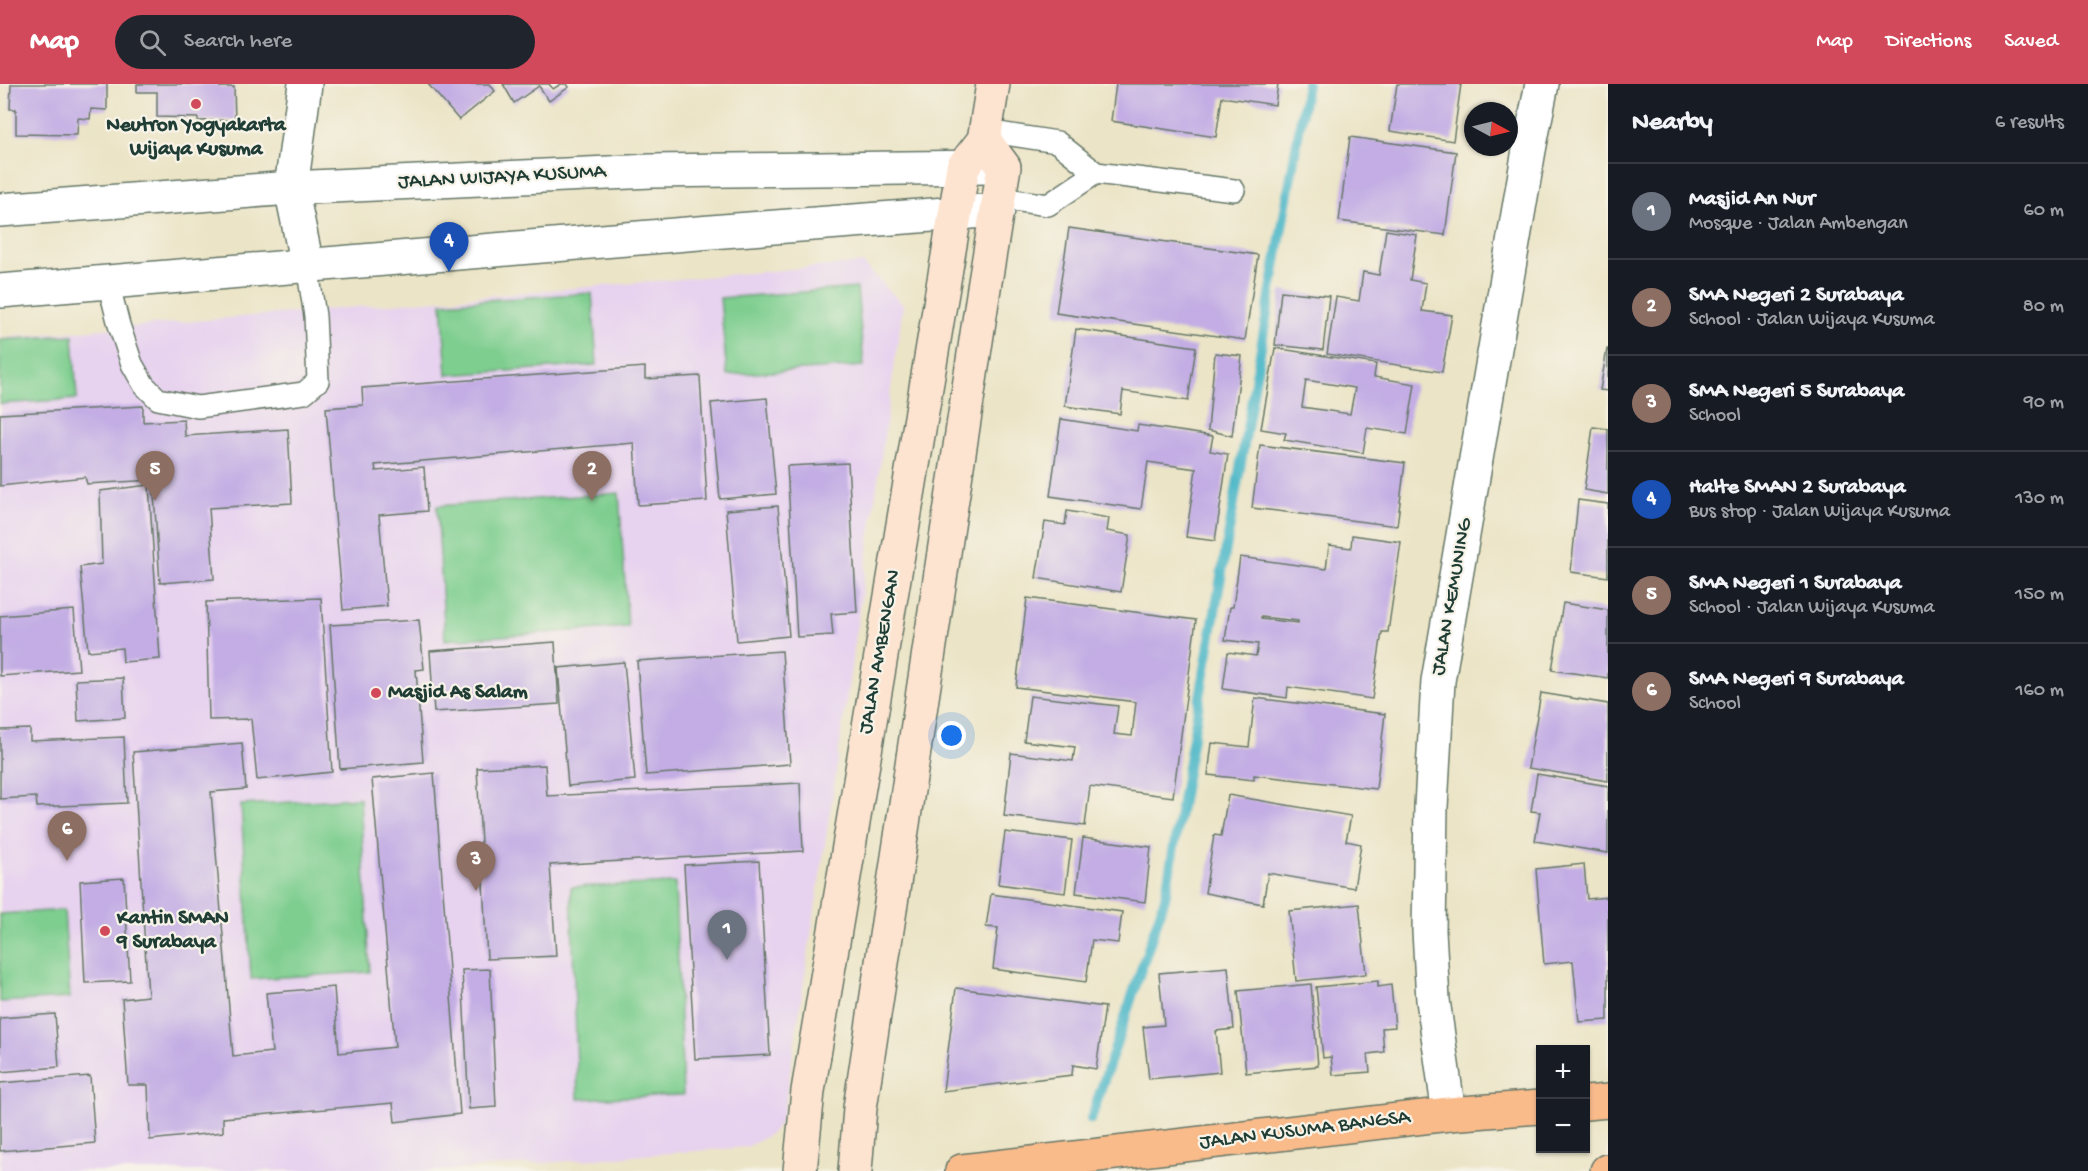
<!DOCTYPE html>
<html lang="en">
<head>
<meta charset="utf-8">
<style>
	body { margin:0; font-family:"Gochi Hand",sans-serif; background:#20242c; color:#f1f3f6 }
	.controls { position:absolute; right:18px; bottom:18px; display:grid; overflow:hidden; border-radius:0px; box-shadow:0 2px 4px #0004 }
	.controls button { width:54px; height:54px; display:grid; place-items:center; padding:0; border:0; border-bottom:2px solid #363941; background:#171b24; color:#f1f3f6; font:30px sans-serif }
	.compass { position:absolute; left:1464px; top:18px; width:54px; height:54px; border-radius:50%; background:#171b24; box-shadow:0 2px 4px #0004; rotate:97deg }
	.you { position:absolute; left:952px; top:652px; width:21px; height:21px; margin:-15px; border:4px solid #fff; border-radius:50%; background:#1a73e8; box-shadow:0 0 0 9px #1a73e833 }
	.badge { display:grid; place-items:center; width:39px; height:39px; border-radius:50%; background:#d1495b; color:#fff; font-size:20px; font-weight:700 }
	.pin { position:absolute; translate:-50% -50px; filter:drop-shadow(0 2px 3px #0008) }
	.pin::after { content:''; position:absolute; top:32px; width:21px; height:18px; background:inherit; clip-path:polygon(0 0,100% 0,50% 100%) }
	.list { margin:0; padding:0; list-style:none }
	h2 { display:flex; justify-content:space-between; align-items:center; height:78px; margin:0; padding:0 24px; font-size:26px }
	h2 small { font-size:20px; font-weight:400; color:#9ea1a6 }
	.list li { display:grid; grid-template-columns:39px 1fr auto; gap:18px; align-items:center; box-sizing:border-box; height:96px; padding:0 24px; border-top:2px solid #363941 }
	.list b { display:block; font-size:22px; white-space:nowrap }
	.list p { margin:0; font-size:20px; white-space:nowrap; color:#9ea1a6 }
	.list em { font-size:20px; font-style:normal; color:#9ea1a6 }
	.icon { flex:none; width:33px; height:33px; fill:none; stroke:currentColor; stroke-width:2; stroke-linecap:round; stroke-linejoin:round }
	.map { position:relative; flex:none; width:1608px; height:1087px; overflow:hidden }
	header { display:flex; align-items:center; gap:36px; box-sizing:border-box; height:84px; padding:0 30px; background:#d1495b; color:#fff }
	header strong { font-size:28px }
	nav { display:flex; gap:33px; margin-inline-start:auto; font-size:21px }
	.search { width:420px; height:54px; background:#20242c; display:flex; align-items:center; gap:15px; box-sizing:border-box; padding:0 21px; border-radius:33px; color:#9ea1a6; font-size:22px }
	main { display:flex }
	aside { flex:1; background:#171b24 }
	.map>svg:first-child { display:block }
	.built { fill:#e7d2ef }
	.green { fill:#7ece8f; stroke:#4e8662; stroke-width:1.5 }
	.lines { fill:none; stroke-linecap:round; stroke-linejoin:round }
	.stream { stroke:#4cb7c8; stroke-width:10 }
	.building { fill:#c3ade4; fill-rule:evenodd }
	.service-casing { stroke:#667767; stroke-width:24 }
	.minor-casing { stroke:#667767; stroke-width:36 }
	.tertiary-casing { stroke:#667767; stroke-width:36 }
	.secondary-casing { stroke:#667767; stroke-width:36 }
	.trunk-casing { stroke:#667767; stroke-width:36 }
	.service { stroke:#fff; stroke-width:21 }
	.minor { stroke:#fff; stroke-width:33 }
	.tertiary { stroke:#fff; stroke-width:33 }
	.secondary { stroke:#fde4d1; stroke-width:33 }
	.trunk { stroke:#fabb8b; stroke-width:33 }
	.poi-dot { fill:#d1495b; stroke:#f7f3e8; stroke-width:2 }
	.labels { text-anchor:middle; dominant-baseline:central; stroke-width:4.5; stroke-linejoin:round; paint-order:stroke }
	.poi-label { font-size:21px; font-weight:bold; fill:#1f3d34; stroke:#f7f3e8; text-anchor:start }
	.street-label { font-size:21px; fill:#1f3d34; stroke:#f7f3e8 }
</style>
</head>
<body>
<header>
<strong>Map</strong>
<div class="search"><svg class="icon" aria-label="search" viewBox="0 0 24 24"><circle cx="10" cy="10" r="6"/><path d="M15 15l6 6"/></svg>Search here</div>
<nav><a>Map</a><a>Directions</a><a>Saved</a></nav>
</header>
<main>
<div class="map">
<svg width="1608" height="1087" viewBox="0 0 1608 1087">
	<rect width="100%" height="100%" fill="#f7f3e8"/>
	<filter id="ink" filterUnits="userSpaceOnUse"><feTurbulence type="fractalNoise" baseFrequency=".0167" numOctaves="2"/><feDisplacementMap in="SourceGraphic" scale="12" xChannelSelector="R" yChannelSelector="G"/><feConvolveMatrix kernelMatrix="1 2 1 2 8 2 1 2 1" color-interpolation-filters="sRGB"/></filter>
	<filter id="wash" filterUnits="userSpaceOnUse"><feTurbulence type="fractalNoise" baseFrequency=".008" numOctaves="4" result="noise"/><feDisplacementMap in="SourceGraphic" scale="24" xChannelSelector="R" yChannelSelector="G"/><feGaussianBlur stdDeviation="1.35" result="paint"/><feColorMatrix in="noise" values="0 0 0 0 0 0 0 0 0 0 0 0 0 0 0 0 0 1.4 0 .05"/><feComposite in="paint" operator="in"/></filter>
	<g filter="url(#wash)">
		<rect width="100%" height="100%" fill="#ebe4c6"/>
		<path class="built" d="M 863,179 L 903,221 L 835,694 L 785,1020 L 780,1039 L 770,1050 L 747,1063 L 438,1087 L 0,1087 L 0,254 Z"/>
		<path class="green" d="M 857,204 L 864,282 L 727,291 L 720,214 Z
			M 592,209 L 597,281 L 447,291 L 442,219 Z
			M 73,251 L 77,315 L 0,320 L 0,256 Z
			M 619,409 L 628,543 L 445,556 L 437,422 Z
			M 360,714 L 370,888 L 251,895 L 241,721 Z
			M 675,799 L 683,1011 L 578,1015 L 571,803 Z
			M 64,826 L 70,914 L 0,918 L 0,830 Z"/>
		<g class="lines">
			<path class="stream" d="M 1091,1035 L 1165,814 L 1307,0"/>
		</g>
		<g id="blocks">
			<path class="building" d="M 11,0 L 107,0 L 107,26 L 91,25 L 90,35 L 78,34 L 77,51 L 16,50 L 16,25 L 10,25 Z
				M 137,0 L 220,0 L 220,3 L 234,3 L 235,36 L 198,37 L 198,34 L 157,33 L 157,8 L 137,8 Z
				M 428,0 L 490,0 L 495,7 L 459,36 Z
				M 503,0 L 549,0 L 553,5 L 561,0 L 567,0 L 569,3 L 549,17 L 539,2 L 514,19 Z
				M 1116,0 L 1278,0 L 1275,21 L 1222,13 L 1216,53 L 1111,37 Z
				M 1397,0 L 1461,0 L 1453,57 L 1390,47 Z
				M 1350,53 L 1456,68 L 1445,151 L 1339,137 Z
				M 1069,144 L 1258,171 L 1245,256 L 1056,229 Z
				M 1386,146 L 1417,151 L 1410,196 L 1426,199 L 1422,227 L 1452,231 L 1442,288 L 1327,270 L 1336,213 L 1359,217 L 1363,188 L 1379,191 Z
				M 1281,207 L 1329,212 L 1323,266 L 1275,261 Z
				M 1076,245 L 1196,263 L 1188,317 L 1123,307 L 1120,330 L 1065,322 Z
				M 1275,264 L 1376,280 L 1374,293 L 1415,300 L 1407,350 L 1367,344 L 1363,369 L 1284,356 L 1286,349 L 1261,345 ZM 1306,296 L 1355,304 L 1350,330 L 1302,323 Z
				M 1607,265 L 1608,265 L 1608,307 L 1600,306 Z
				M 1215,269 L 1242,272 L 1232,352 L 1208,346 Z
				M 645,283 L 645,295 L 700,292 L 707,417 L 638,421 L 634,359 L 375,381 L 376,387 L 424,383 L 427,427 L 379,431 L 387,522 L 343,526 L 326,324 L 363,321 L 362,304 Z
				M 767,314 L 776,410 L 720,415 L 711,319 Z
				M 143,322 L 143,338 L 184,336 L 185,352 L 288,345 L 292,419 L 209,424 L 214,495 L 160,499 L 153,396 L 87,400 L 85,393 L 0,402 L 0,330 Z
				M 1061,335 L 1137,347 L 1138,341 L 1213,352 L 1210,367 L 1228,370 L 1215,457 L 1186,453 L 1196,385 L 1148,378 L 1141,425 L 1050,412 Z
				M 1593,343 L 1608,345 L 1608,410 L 1584,406 Z
				M 1260,361 L 1405,379 L 1397,442 L 1252,424 Z
				M 848,379 L 857,528 L 831,530 L 833,551 L 797,553 L 787,382 Z
				M 149,401 L 160,575 L 123,578 L 122,564 L 88,567 L 80,483 L 102,480 L 100,407 Z
				M 1578,416 L 1608,420 L 1608,493 L 1571,488 Z
				M 778,422 L 789,552 L 737,557 L 726,426 Z
				M 1067,427 L 1109,434 L 1107,447 L 1130,451 L 1121,508 L 1036,494 L 1045,438 L 1065,441 Z
				M 1352,451 L 1401,458 L 1388,548 L 1382,548 L 1372,615 L 1288,603 L 1287,614 L 1223,605 L 1228,568 L 1256,572 L 1258,560 L 1225,556 L 1230,523 L 1233,523 L 1240,473 L 1326,485 L 1329,461 L 1351,464 ZM 1261,533 L 1298,537 L 1298,539 L 1261,535 Z
				M 321,514 L 332,688 L 257,696 L 251,635 L 209,636 L 206,518 Z
				M 1027,514 L 1196,536 L 1173,713 L 1090,702 L 1085,742 L 1004,732 L 1011,669 L 1073,677 L 1075,663 L 1024,657 L 1030,612 L 1118,622 L 1114,650 L 1132,652 L 1136,618 L 1016,603 Z
				M 1563,519 L 1608,526 L 1608,594 L 1552,586 Z
				M 74,526 L 79,586 L 0,592 L 0,532 Z
				M 419,536 L 424,585 L 416,586 L 423,678 L 340,685 L 330,541 Z
				M 555,558 L 559,620 L 434,628 L 430,567 Z
				M 782,567 L 790,680 L 646,691 L 637,577 Z
				M 624,578 L 635,696 L 568,702 L 558,584 Z
				M 123,594 L 125,634 L 78,637 L 76,596 Z
				M 1541,609 L 1608,620 L 1608,697 L 1528,684 Z
				M 1255,614 L 1385,630 L 1376,705 L 1254,691 L 1254,696 L 1208,691 L 1212,659 L 1249,663 Z
				M 30,645 L 30,657 L 124,653 L 127,719 L 37,723 L 36,713 L 0,715 L 0,646 Z
				M 242,659 L 246,705 L 211,708 L 233,972 L 272,968 L 266,909 L 334,903 L 339,969 L 395,963 L 372,695 L 434,689 L 460,1030 L 395,1038 L 393,1019 L 223,1034 L 223,1048 L 150,1056 L 148,1001 L 128,1001 L 122,915 L 148,912 L 133,668 Z
				M 545,681 L 547,712 L 800,699 L 803,767 L 550,781 L 556,872 L 487,875 L 477,684 Z
				M 1537,690 L 1608,702 L 1608,769 L 1535,757 L 1540,728 L 1531,727 Z
				M 1228,711 L 1351,732 L 1346,757 L 1361,760 L 1354,804 L 1268,789 L 1263,820 L 1205,809 L 1214,751 L 1221,752 Z
				M 1005,748 L 1072,756 L 1065,809 L 998,800 Z
				M 1083,754 L 1151,763 L 1145,818 L 1076,809 Z
				M 759,777 L 770,971 L 695,975 L 684,781 Z
				M 1584,780 L 1587,815 L 1608,813 L 1608,936 L 1579,938 L 1573,877 L 1544,880 L 1536,785 Z
				M 124,794 L 130,897 L 85,899 L 80,797 Z
				M 991,810 L 1122,828 L 1118,859 L 1092,856 L 1086,898 L 993,885 L 998,844 L 986,843 Z
				M 1359,820 L 1366,890 L 1296,897 L 1289,827 Z
				M 1228,883 L 1234,945 L 1216,947 L 1220,988 L 1149,995 L 1143,943 L 1164,941 L 1159,889 Z
				M 490,885 L 496,1023 L 469,1025 L 462,886 Z
				M 1378,897 L 1378,903 L 1391,901 L 1395,943 L 1382,944 L 1384,968 L 1368,970 L 1370,988 L 1333,991 L 1331,973 L 1323,974 L 1316,903 Z
				M 1311,900 L 1318,982 L 1246,989 L 1238,907 Z
				M 956,904 L 1105,923 L 1096,985 L 1073,981 L 1072,991 L 943,1007 Z
				M 55,930 L 59,983 L 0,988 L 0,934 Z
				M 90,992 L 95,1059 L 0,1067 L 0,999 Z"/>
		</g>
	</g>
	<g filter="url(#ink)">
		<use href="#blocks" fill-opacity="0" stroke="#667767" stroke-width="1.5"/>
		<g class="lines">
			<g class="service-casing">
				<path id="service" d="M 986,47 L 1057,58 L 1096,89 L 1234,106
					M 999,114 L 1048,121 L 1096,89
					M 108,198 L 119,241 L 132,280 L 144,301 L 158,315 L 198,323 L 304,309 L 318,297 L 315,232 L 307,181"/>
			</g>
			<g class="minor-casing">
				<path id="minor" d="M 305,0 L 291,104 L 307,181
					M 1449,1030 L 1433,916 L 1429,847 L 1431,723 L 1438,597 L 1529,66 L 1542,0"/>
			</g>
			<g class="tertiary-casing">
				<path id="tertiary" d="M 0,126 L 291,104 L 651,87 L 990,83
					M 0,207 L 723,147 L 998,126"/>
			</g>
			<g class="secondary-casing">
				<path id="secondary" d="M 800,1087 L 808,1007 L 963,83 L 984,56 L 993,0
					M 855,1087 L 860,1024 L 984,204 L 1004,83 L 984,56"/>
			</g>
			<g class="trunk-casing">
				<path id="trunk" d="M 1586,1019 L 1608,1017
					M 962,1087 L 1449,1030 L 1540,1023
					M 1607,1087 L 1608,1087"/>
			</g>
			<use href="#service" class="service"/>
			<use href="#minor" class="minor"/>
			<use href="#tertiary" class="tertiary"/>
			<use href="#secondary" class="secondary"/>
			<use href="#trunk" class="trunk"/>
		</g>
	</g>
	<g class="poi-dot">
		<circle cx="196" cy="20" r="6"/>
		<circle cx="376" cy="609" r="6"/>
		<circle cx="105" cy="847" r="6"/>
	</g>
	<g class="labels">
		<g class="poi-label">
			<text x="196" y="42" text-anchor="middle">Neutron Yogyakarta<tspan x="196" dy="24">Wijaya Kusuma</tspan></text>
			<text x="388" y="609">Masjid As Salam</text>
			<text x="117" y="835">Kantin SMAN<tspan x="117" dy="24">9 Surabaya</tspan></text>
		</g>
		<g class="street-label">
			<text transform="translate(502 94) rotate(-3)">JALAN WIJAYA KUSUMA</text>
			<text transform="translate(1453 513) rotate(-80)">JALAN KEMUNING</text>
			<text transform="translate(881 568) rotate(-80)">JALAN AMBENGAN</text>
			<text transform="translate(1305 1047) rotate(-7)">JALAN KUSUMA BANGSA</text>
		</g>
	</g>
</svg>
<div class="controls">
<button>+</button>
<button>−</button>
</div>
<svg class="compass" viewBox="-18 -18 36 36"><path d="M0-13l5 13h-10z" fill="#e53935"/><path d="M0 13l5-13h-10z" fill="#9ea1a6"/></svg>
<div class="you"></div>
<div class="pin badge" style="left:727px;top:876px;background:#6b7280">1</div>
<div class="pin badge" style="left:592px;top:417px;background:#8d6e63">2</div>
<div class="pin badge" style="left:476px;top:807px;background:#8d6e63">3</div>
<div class="pin badge" style="left:449px;top:188px;background:#1a4fb4">4</div>
<div class="pin badge" style="left:155px;top:417px;background:#8d6e63">5</div>
<div class="pin badge" style="left:67px;top:777px;background:#8d6e63">6</div>
</div>
<aside>
<h2>Nearby<small>6 results</small></h2>
<ul class="list">
<li><span class="badge" style="background:#6b7280">1</span><div><b>Masjid An Nur</b><p>Mosque · Jalan Ambengan</p></div><em>60 m</em></li>
<li><span class="badge" style="background:#8d6e63">2</span><div><b>SMA Negeri 2 Surabaya</b><p>School · Jalan Wijaya Kusuma</p></div><em>80 m</em></li>
<li><span class="badge" style="background:#8d6e63">3</span><div><b>SMA Negeri 5 Surabaya</b><p>School</p></div><em>90 m</em></li>
<li><span class="badge" style="background:#1a4fb4">4</span><div><b>Halte SMAN 2 Surabaya</b><p>Bus stop · Jalan Wijaya Kusuma</p></div><em>130 m</em></li>
<li><span class="badge" style="background:#8d6e63">5</span><div><b>SMA Negeri 1 Surabaya</b><p>School · Jalan Wijaya Kusuma</p></div><em>150 m</em></li>
<li><span class="badge" style="background:#8d6e63">6</span><div><b>SMA Negeri 9 Surabaya</b><p>School</p></div><em>160 m</em></li>
</ul>
</aside>
</main>
</body>
</html>
